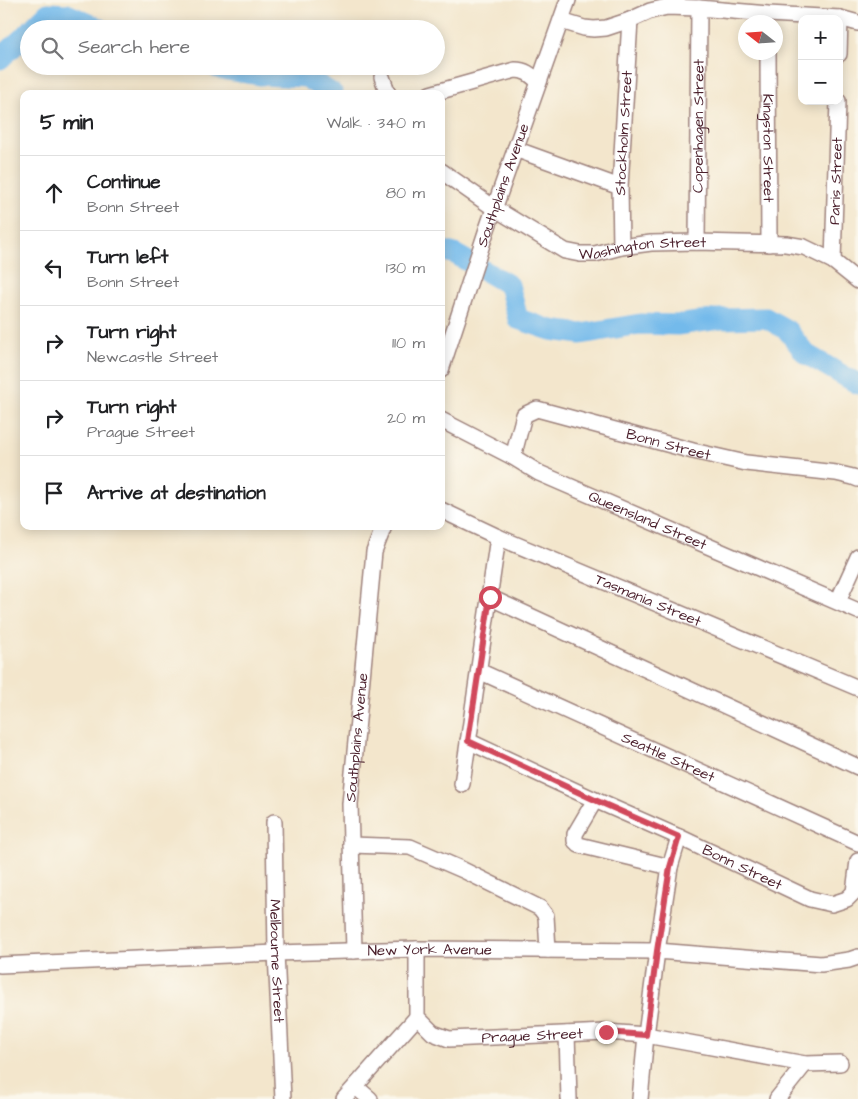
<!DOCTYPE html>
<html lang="en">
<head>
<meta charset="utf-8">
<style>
	body { margin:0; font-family:"Architects Daughter",sans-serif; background:#f6f6f6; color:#202124 }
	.controls { position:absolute; right:15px; top:15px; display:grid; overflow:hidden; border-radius:10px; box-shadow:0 2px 12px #0003 }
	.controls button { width:45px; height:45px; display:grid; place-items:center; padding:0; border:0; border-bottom:1px solid #e0e0e0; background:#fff; color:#202124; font:25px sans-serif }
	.compass { position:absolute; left:738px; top:15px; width:45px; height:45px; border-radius:50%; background:#fff; box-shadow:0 2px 12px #0003; rotate:287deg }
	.stop { position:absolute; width:15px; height:15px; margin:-11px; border:4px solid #d1495b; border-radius:50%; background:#fff }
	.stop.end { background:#d1495b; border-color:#fff; box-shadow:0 1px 5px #0008 }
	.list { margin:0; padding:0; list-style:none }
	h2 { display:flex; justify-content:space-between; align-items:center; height:65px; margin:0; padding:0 20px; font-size:21px }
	h2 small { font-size:16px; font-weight:400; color:#757577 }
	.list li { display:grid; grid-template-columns:32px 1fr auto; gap:15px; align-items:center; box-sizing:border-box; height:75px; padding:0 20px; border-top:1px solid #e0e0e0 }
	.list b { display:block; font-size:19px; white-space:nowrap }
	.list p { margin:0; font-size:16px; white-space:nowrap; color:#757577 }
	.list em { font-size:16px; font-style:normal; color:#757577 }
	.icon { flex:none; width:28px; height:28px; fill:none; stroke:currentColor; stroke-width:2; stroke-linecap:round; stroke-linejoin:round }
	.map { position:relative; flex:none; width:858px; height:1099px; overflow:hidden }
	.search { position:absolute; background:#fff; box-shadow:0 2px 12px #0003; left:20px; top:20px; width:425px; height:55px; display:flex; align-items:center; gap:12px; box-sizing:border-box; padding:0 18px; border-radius:28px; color:#757577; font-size:19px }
	.panel { position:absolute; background:#fff; box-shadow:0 2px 12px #0003; left:20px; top:90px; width:425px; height:440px; border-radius:10px }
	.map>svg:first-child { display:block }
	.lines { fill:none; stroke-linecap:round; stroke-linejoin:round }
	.river { stroke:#73baeb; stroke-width:21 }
	.minor-casing { stroke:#9e827c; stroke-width:18 }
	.minor { stroke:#fff; stroke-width:15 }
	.route { stroke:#d1495b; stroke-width:6 }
	.labels { text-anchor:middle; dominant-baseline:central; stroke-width:4.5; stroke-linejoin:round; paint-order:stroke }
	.street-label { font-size:15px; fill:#4a1f2b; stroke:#fbf7ec }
</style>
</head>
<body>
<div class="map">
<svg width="858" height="1099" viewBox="0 0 858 1099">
	<rect width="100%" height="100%" fill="#fbf7ec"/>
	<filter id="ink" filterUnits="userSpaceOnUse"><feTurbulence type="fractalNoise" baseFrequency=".02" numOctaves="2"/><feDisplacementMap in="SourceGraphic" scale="10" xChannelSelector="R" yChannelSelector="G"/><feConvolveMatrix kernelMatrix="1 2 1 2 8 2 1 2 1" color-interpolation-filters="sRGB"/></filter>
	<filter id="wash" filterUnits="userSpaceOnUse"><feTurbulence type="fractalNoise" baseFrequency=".0096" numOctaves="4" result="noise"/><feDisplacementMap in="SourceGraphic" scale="20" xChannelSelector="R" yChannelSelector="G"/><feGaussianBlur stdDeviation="1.12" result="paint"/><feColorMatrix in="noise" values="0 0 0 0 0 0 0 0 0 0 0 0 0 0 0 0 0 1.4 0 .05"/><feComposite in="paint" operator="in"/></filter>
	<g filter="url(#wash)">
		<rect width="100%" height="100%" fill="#f3e6cc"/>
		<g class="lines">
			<path class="river" d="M 32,29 L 48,13 L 67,14 L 101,29
				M 0,59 L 29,32
				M 214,66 L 221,69 L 261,75 L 306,77 L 333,94
				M 441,250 L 455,254 L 509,285 L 518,319 L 551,330 L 581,334 L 640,324 L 677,325 L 720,319 L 766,318 L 787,330 L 806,354 L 858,384"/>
		</g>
	</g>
	<g filter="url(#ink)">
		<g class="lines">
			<g class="minor-casing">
				<g id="minor">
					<path d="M 561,21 L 584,28 L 594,29 L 606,28 L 630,20 L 650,11 L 667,7 L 699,8 L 768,14 L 840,18 L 858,23"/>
					<path id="s1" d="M 768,52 L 769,244"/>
					<path d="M 839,54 L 840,18"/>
					<path d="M 382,77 L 388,94"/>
					<path d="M 430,94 L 515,70 C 526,70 531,75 539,82"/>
					<path d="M 515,149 L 620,187"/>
					<path id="s2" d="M 441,171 L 494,208 L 565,251 L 580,254 L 595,254 L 621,247 L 651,243 L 697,242 L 786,244 L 804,247 L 833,261 L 858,281"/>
					<path id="s3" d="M 697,242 L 699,8"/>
					<path id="s4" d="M 621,247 L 620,187 L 630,20"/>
					<path id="s5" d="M 833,261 L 838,101"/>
					<path id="s6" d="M 441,370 L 487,229 L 568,0"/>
					<path id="s7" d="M 441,420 L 513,457 L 539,473 L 858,611"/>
					<path id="s8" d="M 513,457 L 524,415 L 537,409 L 693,451 L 746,463 L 836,473 L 853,477 L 858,479"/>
					<path id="s9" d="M 441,510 L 498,537 L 858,688"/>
					<path d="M 489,597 L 858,767"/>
					<path d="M 838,601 L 858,557"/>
					<path id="s10" d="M 479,671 L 858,843"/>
					<path id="s11" d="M 468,741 L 595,800 L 679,837 L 810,899 L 832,904 L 847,899 L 854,892 L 858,861"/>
					<path d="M 462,784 L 498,537"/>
					<path d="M 595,800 L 575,834 L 575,841 L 579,845 L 670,867"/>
					<path id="s12" d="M 274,822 L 276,953 L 283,1099"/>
					<path d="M 351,845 L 410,847 L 463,870 L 540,908 L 546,916 L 548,950"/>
					<path id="s13" d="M 417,949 L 417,1017 L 433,1033 L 449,1039 L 606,1032 L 646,1035 L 805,1064 L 840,1063"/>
					<path id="s14" d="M 354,951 L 350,804 L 374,552 L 384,526"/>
					<path id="s15" d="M 0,965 L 276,953 L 417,949 L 657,951 L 821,964 L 849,960 L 858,957"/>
					<path d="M 567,1034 L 569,1099"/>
					<path d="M 356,1087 L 370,1099"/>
					<path d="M 344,1099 L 417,1017"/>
					<path d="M 640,1099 L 646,1035 L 657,951 L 670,867 L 679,837"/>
					<path d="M 777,1099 L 805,1064"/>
				</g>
			</g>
			<use href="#minor" class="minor"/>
		</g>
	</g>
	<g class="lines" filter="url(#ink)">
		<path class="route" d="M 490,597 L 468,741 L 595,800 L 679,837 L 670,867 L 657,951 L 646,1035 L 606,1032"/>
	</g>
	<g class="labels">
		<g class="street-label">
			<text stroke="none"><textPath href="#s3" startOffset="116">Copenhagen Street</textPath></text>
			<text stroke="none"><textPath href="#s4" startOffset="114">Stockholm Street</textPath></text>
			<text stroke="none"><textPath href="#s1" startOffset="96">Kingston Street</textPath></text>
			<text stroke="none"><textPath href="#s5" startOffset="80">Paris Street</textPath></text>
			<text stroke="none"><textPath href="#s6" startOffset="195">Southplains Avenue</textPath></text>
			<text stroke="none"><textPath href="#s2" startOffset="226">Washington Street</textPath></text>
			<text stroke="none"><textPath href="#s8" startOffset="194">Bonn Street</textPath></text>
			<text stroke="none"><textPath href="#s7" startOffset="230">Queensland Street</textPath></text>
			<text stroke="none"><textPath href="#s9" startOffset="226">Tasmania Street</textPath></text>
			<text stroke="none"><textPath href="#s14" startOffset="214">Southplains Avenue</textPath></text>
			<text stroke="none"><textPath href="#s10" startOffset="208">Seattle Street</textPath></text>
			<text stroke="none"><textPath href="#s11" startOffset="302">Bonn Street</textPath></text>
			<text stroke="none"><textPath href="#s15" startOffset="430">New York Avenue</textPath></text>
			<text stroke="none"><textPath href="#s12" startOffset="139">Melbourne Street</textPath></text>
			<text stroke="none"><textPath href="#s13" startOffset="191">Prague Street</textPath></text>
		</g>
	</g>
</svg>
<div class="controls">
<button>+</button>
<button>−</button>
</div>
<svg class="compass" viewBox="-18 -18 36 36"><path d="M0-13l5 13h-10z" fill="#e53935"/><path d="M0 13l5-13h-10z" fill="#757577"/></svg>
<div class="stop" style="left:490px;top:597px"></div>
<div class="stop end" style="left:606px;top:1032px"></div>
<div class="search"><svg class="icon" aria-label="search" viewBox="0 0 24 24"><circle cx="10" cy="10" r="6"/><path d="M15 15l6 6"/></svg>Search here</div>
<section class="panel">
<h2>5 min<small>Walk · 340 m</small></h2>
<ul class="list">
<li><svg class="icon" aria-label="ahead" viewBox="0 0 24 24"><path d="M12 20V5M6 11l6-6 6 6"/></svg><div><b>Continue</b><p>Bonn Street</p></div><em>80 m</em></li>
<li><svg class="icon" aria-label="left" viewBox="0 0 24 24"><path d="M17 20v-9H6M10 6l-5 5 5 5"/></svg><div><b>Turn left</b><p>Bonn Street</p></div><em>130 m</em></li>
<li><svg class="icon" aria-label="right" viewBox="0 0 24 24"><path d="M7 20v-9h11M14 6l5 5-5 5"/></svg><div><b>Turn right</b><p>Newcastle Street</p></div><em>110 m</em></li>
<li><svg class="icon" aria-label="right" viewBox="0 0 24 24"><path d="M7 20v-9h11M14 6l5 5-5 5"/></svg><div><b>Turn right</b><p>Prague Street</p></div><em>20 m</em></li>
<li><svg class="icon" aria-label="arrive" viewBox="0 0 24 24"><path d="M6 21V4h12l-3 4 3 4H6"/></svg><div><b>Arrive at destination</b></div></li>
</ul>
</section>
</div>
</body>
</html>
